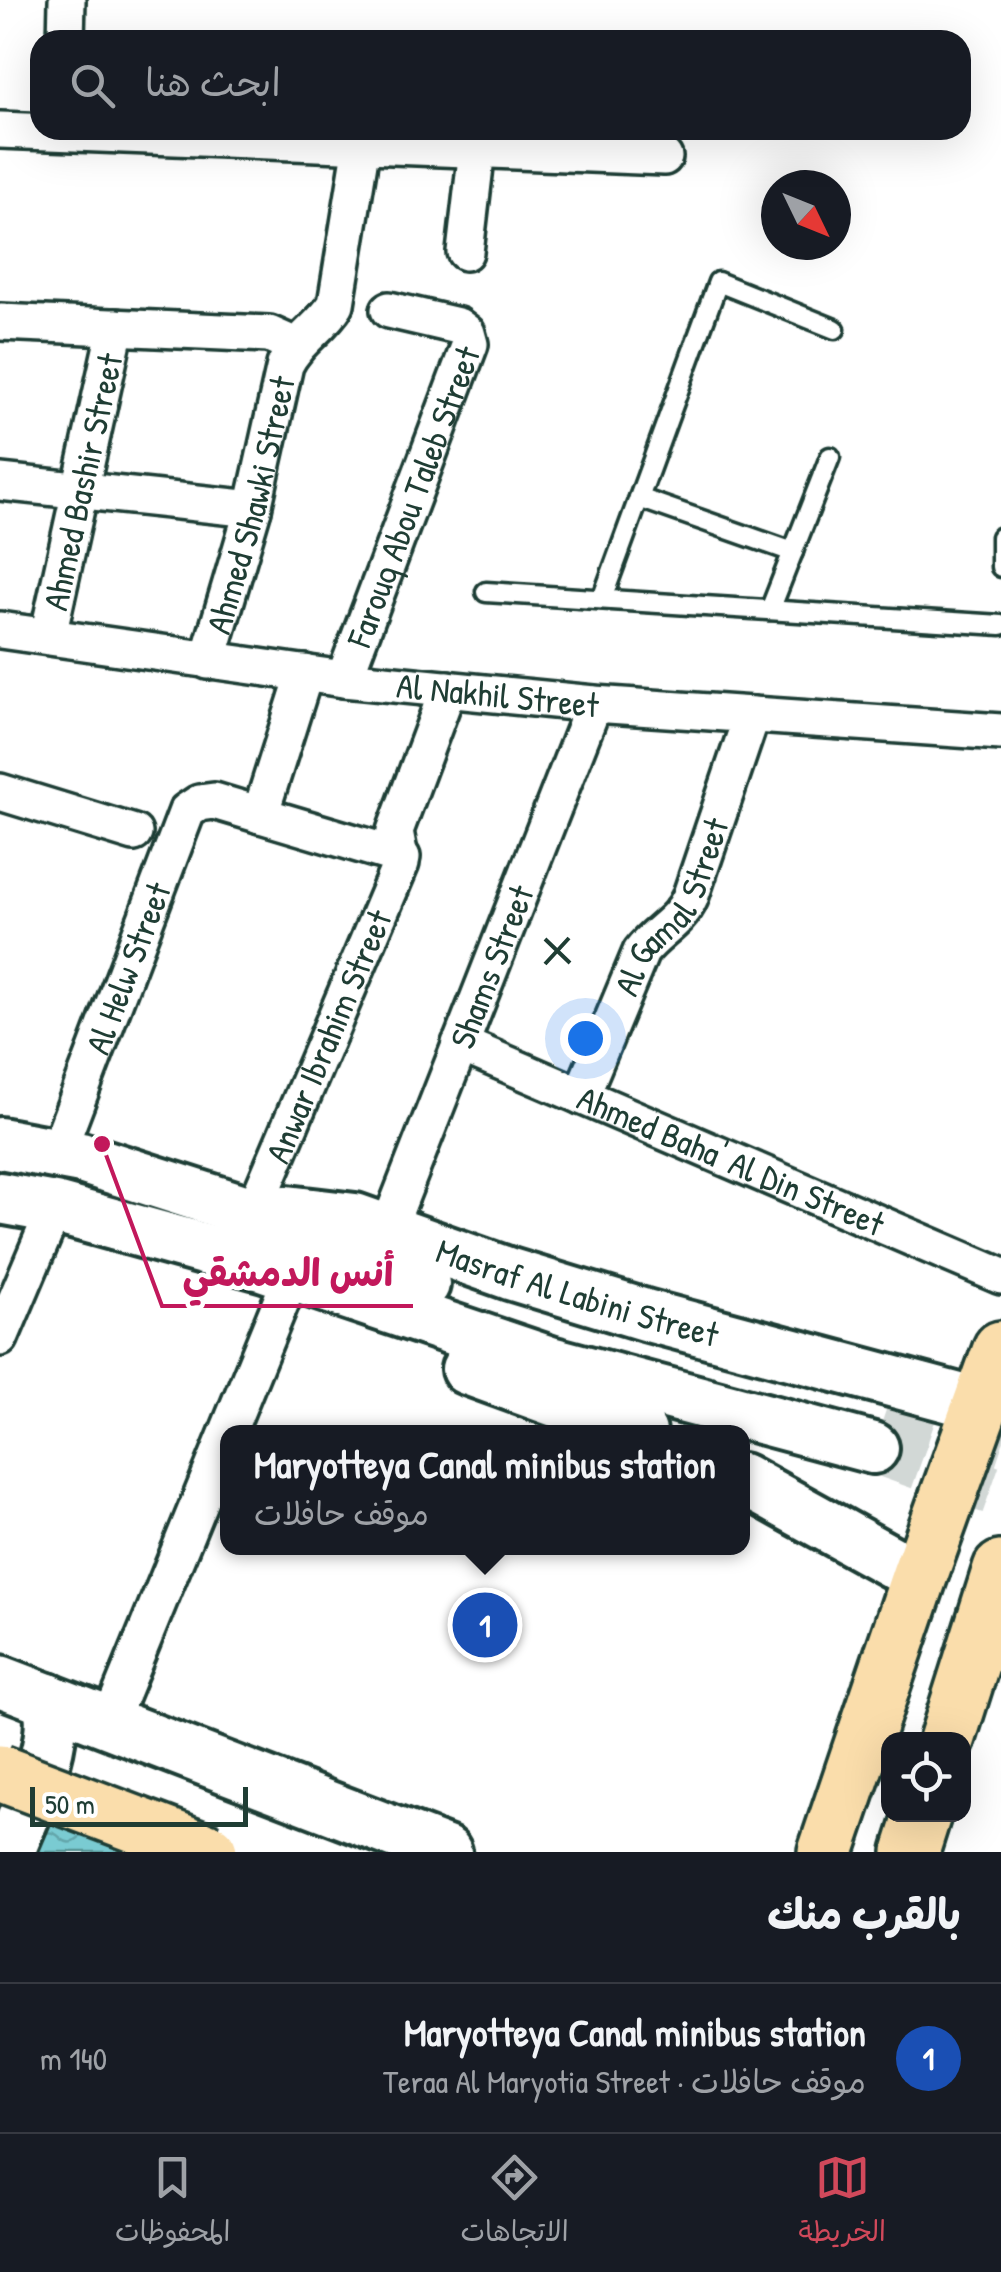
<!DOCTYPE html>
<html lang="ar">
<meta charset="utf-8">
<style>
:root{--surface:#171b24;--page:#242831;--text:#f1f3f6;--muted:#9ea1a6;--line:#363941;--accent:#d1495b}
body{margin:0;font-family:"Patrick Hand","Playpen Sans Arabic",sans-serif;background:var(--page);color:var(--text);direction:rtl}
.controls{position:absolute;right:30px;bottom:30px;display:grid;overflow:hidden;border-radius:20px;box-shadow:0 10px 40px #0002}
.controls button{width:90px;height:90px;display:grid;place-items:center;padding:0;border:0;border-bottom:2px solid var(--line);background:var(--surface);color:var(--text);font:50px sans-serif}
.compass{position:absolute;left:761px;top:170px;width:90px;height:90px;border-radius:50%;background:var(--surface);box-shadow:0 10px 40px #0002;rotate:133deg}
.scale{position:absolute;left:30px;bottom:25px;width:218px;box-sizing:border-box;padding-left:10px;border:5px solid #1f3d34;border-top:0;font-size:28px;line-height:35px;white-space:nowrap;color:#1f3d34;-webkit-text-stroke:8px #fff;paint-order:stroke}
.you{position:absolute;left:585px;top:1038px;width:35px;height:35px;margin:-25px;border:8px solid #fff;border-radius:50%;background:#1a73e8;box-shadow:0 0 0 15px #1a73e833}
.badge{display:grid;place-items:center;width:65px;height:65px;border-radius:50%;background:var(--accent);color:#fff;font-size:32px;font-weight:700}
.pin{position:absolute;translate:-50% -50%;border:5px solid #fff;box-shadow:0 2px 10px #0006}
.popup{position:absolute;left:220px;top:1425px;width:530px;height:130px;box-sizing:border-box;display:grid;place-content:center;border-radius:20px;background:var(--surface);filter:drop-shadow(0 2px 8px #0005);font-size:32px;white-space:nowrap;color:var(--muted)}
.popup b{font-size:38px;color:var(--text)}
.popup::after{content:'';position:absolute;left:50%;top:100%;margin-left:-20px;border:20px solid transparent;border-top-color:var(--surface)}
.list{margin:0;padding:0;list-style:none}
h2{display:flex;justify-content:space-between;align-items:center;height:130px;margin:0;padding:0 40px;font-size:42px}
h2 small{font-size:32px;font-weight:400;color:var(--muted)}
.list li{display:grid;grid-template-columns:65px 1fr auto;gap:30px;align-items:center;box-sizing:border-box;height:150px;padding:0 40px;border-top:2px solid var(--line)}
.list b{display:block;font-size:38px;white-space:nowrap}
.list p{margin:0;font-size:32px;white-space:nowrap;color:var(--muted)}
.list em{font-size:32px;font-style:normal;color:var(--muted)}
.icon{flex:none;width:55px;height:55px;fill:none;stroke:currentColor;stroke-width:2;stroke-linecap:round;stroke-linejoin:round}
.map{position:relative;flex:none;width:1001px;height:1852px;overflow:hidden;direction:ltr}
.search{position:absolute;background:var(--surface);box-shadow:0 10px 40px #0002;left:30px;right:30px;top:30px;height:110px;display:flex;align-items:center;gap:25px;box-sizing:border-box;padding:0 35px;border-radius:30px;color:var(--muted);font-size:38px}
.sheet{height:280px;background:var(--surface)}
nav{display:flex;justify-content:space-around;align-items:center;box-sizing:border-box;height:140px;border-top:2px solid var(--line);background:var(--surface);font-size:28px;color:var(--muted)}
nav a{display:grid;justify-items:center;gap:5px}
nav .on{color:var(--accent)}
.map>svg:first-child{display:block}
.water{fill:url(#water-waves);stroke:#569293;stroke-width:2.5}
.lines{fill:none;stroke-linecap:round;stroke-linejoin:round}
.secondary-tunnel{stroke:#d2d8d6;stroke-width:50;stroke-dasharray:50 25;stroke-linecap:butt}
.lane-casing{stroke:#1f3d34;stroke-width:25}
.street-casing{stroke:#1f3d34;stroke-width:42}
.secondary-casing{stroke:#1f3d34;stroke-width:58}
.primary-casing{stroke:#1f3d34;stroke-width:62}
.lane{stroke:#fff;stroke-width:18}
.street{stroke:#fff;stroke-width:35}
.secondary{stroke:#fff;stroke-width:50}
.primary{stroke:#faddab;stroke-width:55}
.highway-bridge-casing{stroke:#1f3d34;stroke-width:62;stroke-linecap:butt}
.highway-bridge{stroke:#faddab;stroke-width:55}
.ticks{fill:none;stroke:#1f3d34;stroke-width:4}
.labels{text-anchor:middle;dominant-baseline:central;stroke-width:9;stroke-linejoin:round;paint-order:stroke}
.street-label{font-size:35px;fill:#1f3d34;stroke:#fff}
.leader{fill:none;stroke:#c2185b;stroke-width:4}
.callout-dot{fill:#c2185b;stroke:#fff;stroke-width:4}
.callout-label{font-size:38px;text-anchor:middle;font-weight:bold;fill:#c2185b;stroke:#fff;stroke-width:9;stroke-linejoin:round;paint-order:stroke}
</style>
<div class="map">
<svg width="1001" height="1852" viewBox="0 0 1001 1852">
<defs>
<pattern id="water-waves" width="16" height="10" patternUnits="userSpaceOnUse" patternTransform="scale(2.5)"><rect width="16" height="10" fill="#7acbd2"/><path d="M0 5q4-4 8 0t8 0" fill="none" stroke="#63a6ab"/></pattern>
</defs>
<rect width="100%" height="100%" fill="#fff"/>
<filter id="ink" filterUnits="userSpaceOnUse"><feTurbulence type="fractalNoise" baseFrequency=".01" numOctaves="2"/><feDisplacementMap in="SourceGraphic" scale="20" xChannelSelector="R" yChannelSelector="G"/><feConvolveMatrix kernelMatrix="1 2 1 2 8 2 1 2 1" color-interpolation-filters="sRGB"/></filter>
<g filter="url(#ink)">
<path class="water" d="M0,1770L227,1852H0Z"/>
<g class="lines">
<g class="secondary-tunnel">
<path d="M886,1410L1001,1449"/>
<path d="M873,1448L1001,1493"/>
</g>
<defs>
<g id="lane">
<path d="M639,498L793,552"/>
<path d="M1001,537V567"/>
<path d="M486,592L1001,625"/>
<path d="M602,599L718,282L835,329"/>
<path d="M770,610L830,457"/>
</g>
<g id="street">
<path d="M66,40L67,0"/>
<path d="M0,130L664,157"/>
<path d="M465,252L477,149"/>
<path d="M0,322L269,334L296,346"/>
<path d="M0,482L253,509"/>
<path id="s1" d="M0,630L344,679L594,704L1001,732"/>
<path id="s2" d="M48,636L116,327"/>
<path id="s3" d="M208,661L253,509L285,365C297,340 321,328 336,304L362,144"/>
<path id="s4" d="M344,679L470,344L467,333L458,326L389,310"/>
<path d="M0,792L134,833"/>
<path d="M260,815L305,673"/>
<path id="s5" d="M460,1044L1001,1276"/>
<path id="s6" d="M581,1096L641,952C657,931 679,923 690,898L752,715"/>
<path id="s7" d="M57,1153L187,811L199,803L214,801L402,857"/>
<path id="s8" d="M253,1213L401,863L395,831L448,689"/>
<path id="s9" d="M388,1229L594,704"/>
<path d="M0,1338L55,1208"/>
<path d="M109,1723L287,1287"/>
</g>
<g id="secondary">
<path id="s10" d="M0,1143L81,1158L253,1213L287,1211L355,1219L510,1274L645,1315L981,1405"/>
<path d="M0,1198L55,1208L265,1266L550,1362L873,1448"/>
<path d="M276,1224L337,1252L424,1284"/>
<path d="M467,1369L641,1432"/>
<path d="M742,1479L919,1577"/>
<path d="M0,1681L446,1852"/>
<path d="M9,1852C26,1807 61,1746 48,1699"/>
</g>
<g id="primary">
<path d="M947,1740L1001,1569"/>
<path d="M826,1852L919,1577L1001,1349"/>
<path d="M911,1852L923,1814"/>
</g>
</defs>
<use href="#lane" class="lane-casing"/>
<use href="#street" class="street-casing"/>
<use href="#secondary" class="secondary-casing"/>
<use href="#primary" class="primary-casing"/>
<use href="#lane" class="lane"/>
<use href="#street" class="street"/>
<use href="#secondary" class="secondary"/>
<use href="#primary" class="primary"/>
<defs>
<path id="highway-bridge" d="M0,1773L209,1852"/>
</defs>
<use href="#highway-bridge" class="highway-bridge-casing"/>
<use href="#highway-bridge" class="highway-bridge"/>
</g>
</g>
<path class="ticks" d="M545,939L570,963M545,964L569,938"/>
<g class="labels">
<g class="street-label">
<text stroke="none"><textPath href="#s2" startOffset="158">Ahmed Bashir Street</textPath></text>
<text stroke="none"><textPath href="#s4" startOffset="195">Farouq Abou Taleb Street</textPath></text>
<text stroke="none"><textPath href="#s3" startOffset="162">Ahmed Shawki Street</textPath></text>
<text stroke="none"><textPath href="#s1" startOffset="502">Al Nakhil Street</textPath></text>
<text stroke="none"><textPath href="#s6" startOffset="212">Al Gamal Street</textPath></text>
<text stroke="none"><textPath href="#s9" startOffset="282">Shams Street</textPath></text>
<text stroke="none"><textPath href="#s7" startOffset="198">Al Helw Street</textPath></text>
<text stroke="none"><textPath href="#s8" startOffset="192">Anwar Ibrahim Street</textPath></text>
<text stroke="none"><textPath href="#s5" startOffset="295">Ahmed Baha' Al Din Street</textPath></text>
<text stroke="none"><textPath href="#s10" startOffset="600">Masraf Al Labini Street</textPath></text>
</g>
</g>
<path class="leader" d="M102 1144L162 1306H413"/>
<circle class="callout-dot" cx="102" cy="1144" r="10"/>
<g class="callout-label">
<text x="288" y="1286">أنس الدمشقي</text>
</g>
</svg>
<div class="controls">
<button><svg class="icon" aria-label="locate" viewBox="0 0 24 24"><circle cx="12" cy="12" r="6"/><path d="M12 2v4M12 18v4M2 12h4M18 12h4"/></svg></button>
</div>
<svg class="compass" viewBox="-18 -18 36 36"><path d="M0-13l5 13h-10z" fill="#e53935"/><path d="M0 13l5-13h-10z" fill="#9ea1a6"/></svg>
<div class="scale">50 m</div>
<div class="you"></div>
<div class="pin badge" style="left:485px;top:1625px;background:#1a4fb4">1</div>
<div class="popup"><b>Maryotteya Canal minibus station</b>موقف حافلات</div>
<div class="search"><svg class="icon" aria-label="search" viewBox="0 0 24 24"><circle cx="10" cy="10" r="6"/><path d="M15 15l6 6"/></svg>ابحث هنا</div>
</div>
<section class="sheet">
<h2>بالقرب منك<small></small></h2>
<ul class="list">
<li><span class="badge" style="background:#1a4fb4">1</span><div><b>Maryotteya Canal minibus station</b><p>موقف حافلات · Teraa Al Maryotia Street</p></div><em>140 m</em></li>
</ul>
</section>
<nav>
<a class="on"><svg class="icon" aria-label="map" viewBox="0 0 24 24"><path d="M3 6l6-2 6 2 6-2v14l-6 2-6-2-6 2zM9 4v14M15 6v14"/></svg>الخريطة</a>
<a><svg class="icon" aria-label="directions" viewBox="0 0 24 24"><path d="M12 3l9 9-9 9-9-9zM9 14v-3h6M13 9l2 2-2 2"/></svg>الاتجاهات</a>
<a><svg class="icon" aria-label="saved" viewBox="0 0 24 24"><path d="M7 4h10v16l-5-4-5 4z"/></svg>المحفوظات</a>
</nav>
